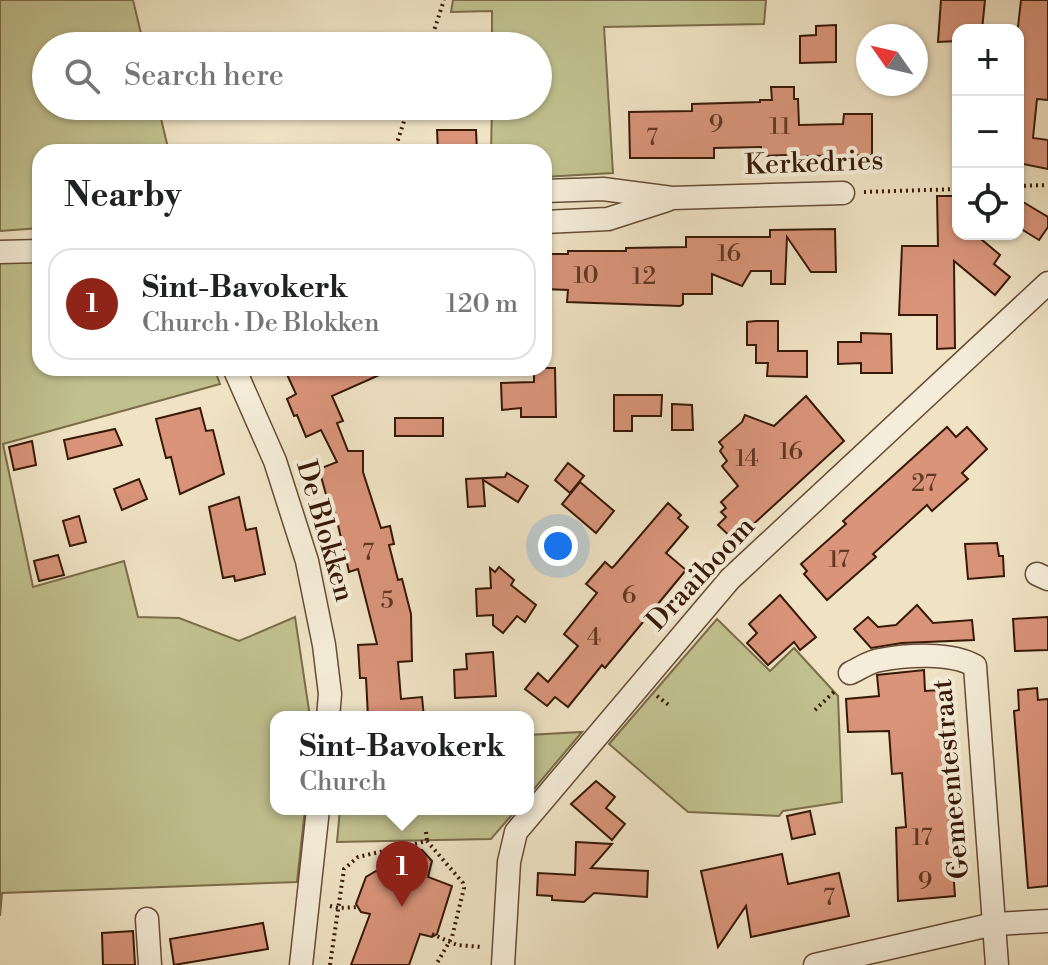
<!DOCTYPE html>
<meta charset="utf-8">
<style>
:root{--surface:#fff;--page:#f6f6f6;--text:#202124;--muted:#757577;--line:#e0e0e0;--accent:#8f2418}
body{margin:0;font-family:"Libre Bodoni",serif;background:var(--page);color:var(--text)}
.controls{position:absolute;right:24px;top:24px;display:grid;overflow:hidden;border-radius:16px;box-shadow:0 2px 6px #0004}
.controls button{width:72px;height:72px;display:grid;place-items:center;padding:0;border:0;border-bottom:2px solid var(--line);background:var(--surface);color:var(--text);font:40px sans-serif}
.compass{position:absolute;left:856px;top:24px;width:72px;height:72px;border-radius:50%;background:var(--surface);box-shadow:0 2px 6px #0004;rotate:304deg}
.you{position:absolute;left:558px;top:546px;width:28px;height:28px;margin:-20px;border:6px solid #fff;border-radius:50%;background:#1a73e8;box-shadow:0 0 0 12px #1a73e833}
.badge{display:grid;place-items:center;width:52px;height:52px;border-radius:50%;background:var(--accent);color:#fff;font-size:26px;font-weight:700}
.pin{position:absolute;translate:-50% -66px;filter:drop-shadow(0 2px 4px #0008)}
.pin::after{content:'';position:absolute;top:42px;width:28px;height:24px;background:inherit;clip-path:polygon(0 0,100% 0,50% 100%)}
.popup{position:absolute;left:270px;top:711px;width:264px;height:104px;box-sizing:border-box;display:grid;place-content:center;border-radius:16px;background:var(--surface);filter:drop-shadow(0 2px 6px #0005);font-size:26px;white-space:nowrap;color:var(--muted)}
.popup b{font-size:30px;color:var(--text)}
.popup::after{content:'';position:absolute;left:50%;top:100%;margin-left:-16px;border:16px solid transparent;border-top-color:var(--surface)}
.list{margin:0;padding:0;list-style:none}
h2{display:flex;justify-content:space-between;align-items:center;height:104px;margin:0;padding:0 32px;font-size:34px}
h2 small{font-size:26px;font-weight:400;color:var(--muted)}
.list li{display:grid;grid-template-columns:52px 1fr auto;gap:24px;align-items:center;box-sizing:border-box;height:112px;margin:0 16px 16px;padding:0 16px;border:2px solid var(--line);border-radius:24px}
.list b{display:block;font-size:30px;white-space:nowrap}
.list p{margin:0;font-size:26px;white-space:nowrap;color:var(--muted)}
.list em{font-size:26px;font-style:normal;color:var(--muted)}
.icon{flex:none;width:44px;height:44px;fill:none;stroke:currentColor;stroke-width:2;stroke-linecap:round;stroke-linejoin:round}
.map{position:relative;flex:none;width:1048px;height:965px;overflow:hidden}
.search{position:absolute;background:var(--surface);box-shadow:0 2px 6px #0004;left:32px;top:32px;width:520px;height:88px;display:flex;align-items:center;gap:20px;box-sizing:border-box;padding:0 28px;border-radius:44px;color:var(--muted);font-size:30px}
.panel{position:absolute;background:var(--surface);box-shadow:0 2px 6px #0004;left:32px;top:144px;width:520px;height:232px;border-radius:24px}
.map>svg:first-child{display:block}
.green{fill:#c1c18f;stroke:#7c6d4a;stroke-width:2}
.building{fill:#d9947a;stroke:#381906;stroke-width:2}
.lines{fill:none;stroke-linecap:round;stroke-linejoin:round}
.street-casing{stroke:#664c36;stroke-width:25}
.path{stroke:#381906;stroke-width:4;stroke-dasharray:2 4;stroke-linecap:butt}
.street{stroke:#f5edd9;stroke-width:22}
.labels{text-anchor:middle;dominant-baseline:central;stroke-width:8;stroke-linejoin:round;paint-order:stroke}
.number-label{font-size:24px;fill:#603823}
.street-label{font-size:28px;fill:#381906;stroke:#f5edd9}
</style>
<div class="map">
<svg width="1048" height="965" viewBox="0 0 1048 965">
<rect width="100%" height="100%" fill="#efe3c4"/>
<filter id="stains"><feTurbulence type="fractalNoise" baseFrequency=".0025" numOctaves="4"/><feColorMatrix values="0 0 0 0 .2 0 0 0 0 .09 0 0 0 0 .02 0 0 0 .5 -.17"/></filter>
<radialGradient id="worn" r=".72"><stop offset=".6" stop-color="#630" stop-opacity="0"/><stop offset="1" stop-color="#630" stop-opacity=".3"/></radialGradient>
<g class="green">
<path d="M0,0H133L144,46H46V106H158L169,152H40V228L0,231Z"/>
<path d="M453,0H766L764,24L604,27L613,173L544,177V152H491L492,106H538V46H492V11L451,12Z"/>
<path d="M0,261L40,262V368H214L220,384L3,444L33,587L124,561L138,617L179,618L239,641L295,617L310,717H276V809H305L297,882L2,893L0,916Z"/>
<path d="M717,619L770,671L794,648L838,696L842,802L783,811L779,816L688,812L609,744Z"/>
<path d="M582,732L528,796V735Z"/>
<path d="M340,809H517L491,839L337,842Z"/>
</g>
<g class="building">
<path d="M941,0H985L982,30H958V41L938,42Z"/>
<path d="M1021,0H1048V100L1037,99L1033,138L1048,140V169L1018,163V27Z"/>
<path d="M836,25V62L800,63V36L816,35V26Z"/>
<path d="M771,87H794V99H798L799,125L843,124L844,114H872V155L800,156V169L786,155L761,156V147L714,148V158H630L629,112L692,111V104L760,102V100H772Z"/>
<path d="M437,130H476L477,152H438Z"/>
<path d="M937,196H958V234H975L1000,255L994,264L1010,277L995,295L954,261L955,348L937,349V315H899L902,246H938Z"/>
<path d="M1018,199L1048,217V227L1039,240L1018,227Z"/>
<path d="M835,229L836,272H811L787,237L785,284H771V271H751L742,286L712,274V294H683V304L680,306L567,302L568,290L544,289V254H568V251H626V248L686,247V237H770V230Z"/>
<path d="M756,321H778V351H807V377L767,376L768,363H756V345H747V322Z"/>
<path d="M861,333L891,334L892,373H861V363L838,364V342H861Z"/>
<path d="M284,368H395L332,396L343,421L337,423L348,451H363V472L381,528L390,526L394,544L389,545L398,580L402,579L411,614L412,661L398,662L401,699L422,697L424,717H368L366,678H360L358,645L377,644L358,569L349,572L334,508L330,509L319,469L337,462L321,430L306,437L297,415L294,416L287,399L296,394Z"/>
<path d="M534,368H555L556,417H521V408L502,410L501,383L534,382Z"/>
<path d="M614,395H662L661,416H632V431H614Z"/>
<path d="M806,396L844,441L735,541L718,525L726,517L721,512L726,508L721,502L738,486L722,466L727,461L720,451L723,447L719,442L742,422L745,415L774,426Z"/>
<path d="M672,404L692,405L693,430H672Z"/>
<path d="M200,408L206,431L213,430L224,474L180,494L171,457L166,458L156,419Z"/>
<rect x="395" y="418" width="48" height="18"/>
<path d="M947,427L956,437L967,427L987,449L962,473L968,479L932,511L927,505L873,554L876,557L827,600L804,574L807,571L801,564L846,524L843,521Z"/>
<path d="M115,429L122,445L68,459L64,440Z"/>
<path d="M32,441L36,465L14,470L9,447Z"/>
<path d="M568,463L584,476L570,493L555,480Z"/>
<path d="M507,473L528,486L518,502L483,480L485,506L468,507L466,479L505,477Z"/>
<path d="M139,479L147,499L122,510L114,489Z"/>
<path d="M580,482L614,511L596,533L562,504Z"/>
<path d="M239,497L246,530L256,528L265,574L235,581L234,576L223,578L209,507Z"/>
<path d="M668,503L681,515L678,518L688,527L666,553L686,570L605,668L602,665L568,707L555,697L547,706L525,689L538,673L548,682L578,646L564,634L597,593L586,584L605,562L612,568L615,565Z"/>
<path d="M79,516L86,542L70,546L63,521Z"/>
<path d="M997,543L999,556H1003L1004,576L968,579L965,544Z"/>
<path d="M58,555L64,575L39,581L34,561Z"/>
<path d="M499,567L514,580L511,585L536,605L525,622L517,616L503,633L493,625V615L477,616L476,589L491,588L490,568L495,572Z"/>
<path d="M780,595L816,637L800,650L794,642L768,665L747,643L757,633L749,624Z"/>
<path d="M917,605L933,623L972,620L974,640L902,643L871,648L854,629L868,617L878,627L896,625Z"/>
<path d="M1048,617V650L1015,651L1013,619Z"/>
<path d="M493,652L496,696L455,698L454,670L467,669L466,654Z"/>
<path d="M924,670L925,691L940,690L955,896L898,901L896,828L906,827L902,773L892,774L889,731L848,732L846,699L879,696L877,675Z"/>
<path d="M1037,688L1038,700L1048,699V886L1028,888L1014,711L1019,710L1018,690Z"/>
<path d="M596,781L615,797L606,808L625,824L612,840L571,804Z"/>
<path d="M810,811L815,834L792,839L787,816Z"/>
<path d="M576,842L612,844L591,868L648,871L647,897L594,893L584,902L552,900V896L537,895L538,873L575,875Z"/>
<path d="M405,849L422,850L432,861L428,877L452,886L437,934L432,937L420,934L409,965H351L370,914L361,912L356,904L366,877L376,871L393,878L392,868Z"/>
<path d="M782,854L788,884L839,873L849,916L751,937L746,906L718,947L701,871Z"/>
<path d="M263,923L268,949L174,965L170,939Z"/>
<path d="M133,931L135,965H103L102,933Z"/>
</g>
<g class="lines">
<defs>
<g id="street">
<path d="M544,191L603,189L672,198L843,193"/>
<path d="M544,222L608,219L667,200"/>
<path d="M0,252L40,251"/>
<path d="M234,368L275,461L307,561L324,645L330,694L328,717"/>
<path d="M1037,574L1048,579"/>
<path d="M850,673C859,669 870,661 880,660C906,655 952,652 975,666L997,965"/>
<path d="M147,919L150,965"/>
<path d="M301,965L318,809"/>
<path d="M503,965L509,862L516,832L730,579L1048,283"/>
<path d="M815,965L994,924L1048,921"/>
</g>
</defs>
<use href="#street" class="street-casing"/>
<g class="path">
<path d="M429,46L444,0"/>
<path d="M394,152L409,106"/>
<path d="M1018,186L1048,185"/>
<path d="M864,192L958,189"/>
<path d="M657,696L670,706"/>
<path d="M815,710L836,690"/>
<path d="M426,832L427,841"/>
<path d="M330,906L338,908L359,907"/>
<path d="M432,934L457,945L482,947"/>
<path d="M330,965L344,869L358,857L427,841L463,883L464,888L452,937L436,965"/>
</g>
<use href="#street" class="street"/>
</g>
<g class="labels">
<g class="number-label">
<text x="716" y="125">9</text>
<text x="780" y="127">11</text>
<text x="652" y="138">7</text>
<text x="729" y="254">16</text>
<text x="586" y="276">10</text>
<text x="644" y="277">12</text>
<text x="791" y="452">16</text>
<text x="747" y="459">14</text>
<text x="924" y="484">27</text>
<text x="368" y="553">7</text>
<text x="839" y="560">17</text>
<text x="629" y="596">6</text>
<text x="387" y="601">5</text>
<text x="594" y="638">4</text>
<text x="922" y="838">17</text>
<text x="925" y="882">9</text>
<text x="829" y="898">7</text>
</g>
<g class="street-label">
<text transform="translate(814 163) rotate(-2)">Kerkedries</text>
<text transform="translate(325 531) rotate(74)">De Blokken</text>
<text transform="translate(701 574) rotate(-47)">Draaiboom</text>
<text transform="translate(951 779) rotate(-95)">Gemeentestraat</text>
</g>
</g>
<rect width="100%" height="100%" filter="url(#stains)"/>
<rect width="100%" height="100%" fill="url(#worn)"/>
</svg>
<div class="controls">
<button>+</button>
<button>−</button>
<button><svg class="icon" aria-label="locate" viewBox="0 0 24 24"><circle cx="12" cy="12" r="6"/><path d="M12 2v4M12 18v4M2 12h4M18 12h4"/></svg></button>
</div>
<svg class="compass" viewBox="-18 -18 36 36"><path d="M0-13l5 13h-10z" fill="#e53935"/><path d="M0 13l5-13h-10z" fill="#757577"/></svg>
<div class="you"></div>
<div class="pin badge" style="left:402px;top:907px">1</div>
<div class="popup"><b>Sint-Bavokerk</b>Church</div>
<div class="search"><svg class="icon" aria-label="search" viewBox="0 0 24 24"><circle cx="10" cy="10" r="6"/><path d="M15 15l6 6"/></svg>Search here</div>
<section class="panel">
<h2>Nearby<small></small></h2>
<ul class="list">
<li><span class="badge">1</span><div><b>Sint-Bavokerk</b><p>Church · De Blokken</p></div><em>120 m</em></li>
</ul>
</section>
</div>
